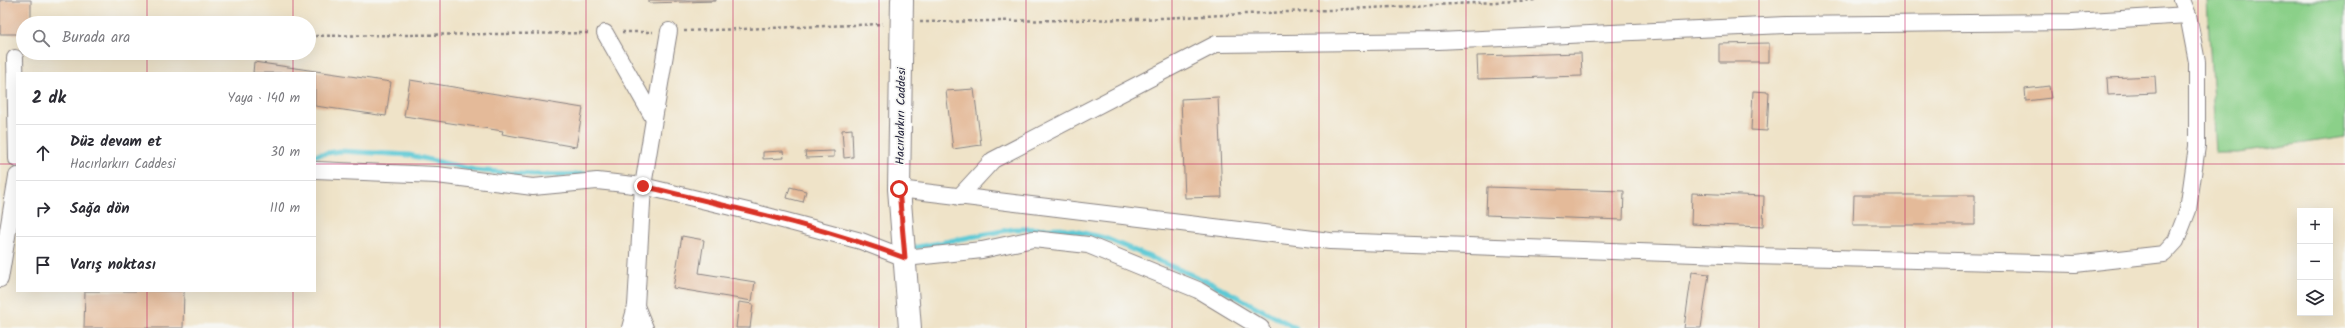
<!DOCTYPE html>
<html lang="tr">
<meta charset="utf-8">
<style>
:root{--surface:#fff;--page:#f7f7f7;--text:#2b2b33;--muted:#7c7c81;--line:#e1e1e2}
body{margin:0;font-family:Kalam,sans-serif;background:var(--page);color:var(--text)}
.controls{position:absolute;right:12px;bottom:12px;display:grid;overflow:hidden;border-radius:0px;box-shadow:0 4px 16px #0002}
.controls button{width:36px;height:36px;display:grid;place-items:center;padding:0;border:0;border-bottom:1px solid var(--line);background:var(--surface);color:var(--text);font:20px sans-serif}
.stop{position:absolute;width:12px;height:12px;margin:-9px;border:3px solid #d93025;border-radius:50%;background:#fff}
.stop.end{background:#d93025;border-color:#fff;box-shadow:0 1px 4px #0008}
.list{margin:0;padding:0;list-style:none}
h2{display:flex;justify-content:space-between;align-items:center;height:52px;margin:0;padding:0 16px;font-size:17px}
h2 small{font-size:13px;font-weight:400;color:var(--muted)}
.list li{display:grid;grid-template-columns:26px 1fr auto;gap:12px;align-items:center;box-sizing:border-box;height:56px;padding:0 16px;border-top:1px solid var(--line)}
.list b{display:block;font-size:15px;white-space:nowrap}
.list p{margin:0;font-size:13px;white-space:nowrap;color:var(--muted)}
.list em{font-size:13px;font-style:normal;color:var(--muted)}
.icon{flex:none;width:22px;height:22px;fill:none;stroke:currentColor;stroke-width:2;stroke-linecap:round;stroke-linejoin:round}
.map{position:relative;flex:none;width:2345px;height:328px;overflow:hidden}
.search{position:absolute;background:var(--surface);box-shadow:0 4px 16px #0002;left:16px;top:16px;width:300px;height:44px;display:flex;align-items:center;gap:10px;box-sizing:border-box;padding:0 14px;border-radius:22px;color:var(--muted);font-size:15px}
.panel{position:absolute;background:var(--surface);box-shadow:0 4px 16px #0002;left:16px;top:72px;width:300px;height:220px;border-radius:0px}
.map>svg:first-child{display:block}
.green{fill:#8bd089;stroke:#567962}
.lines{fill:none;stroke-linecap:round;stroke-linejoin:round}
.stream{stroke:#5dc9d5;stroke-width:5}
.building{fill:#e4ba99}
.street-casing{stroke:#888282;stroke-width:18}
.secondary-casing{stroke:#888282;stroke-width:24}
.path{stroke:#888282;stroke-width:2.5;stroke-dasharray:3 3;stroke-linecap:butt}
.street{stroke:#fff;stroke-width:16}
.secondary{stroke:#fff;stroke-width:22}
.route{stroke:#d93025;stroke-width:5}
.grid{fill:none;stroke:#c2185b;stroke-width:1;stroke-opacity:0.55}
.labels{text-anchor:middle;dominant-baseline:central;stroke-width:3.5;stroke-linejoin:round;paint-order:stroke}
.street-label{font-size:12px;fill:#22223b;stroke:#f6f6f2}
</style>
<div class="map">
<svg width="2345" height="328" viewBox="0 0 2345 328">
<rect width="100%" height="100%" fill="#f6f6f2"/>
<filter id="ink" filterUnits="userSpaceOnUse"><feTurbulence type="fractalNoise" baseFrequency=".025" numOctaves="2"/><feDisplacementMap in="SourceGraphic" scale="8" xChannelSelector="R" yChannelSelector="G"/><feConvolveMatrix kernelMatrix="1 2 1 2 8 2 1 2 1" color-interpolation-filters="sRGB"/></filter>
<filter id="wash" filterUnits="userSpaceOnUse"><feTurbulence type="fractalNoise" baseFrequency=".012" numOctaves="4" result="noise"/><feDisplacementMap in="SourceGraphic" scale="16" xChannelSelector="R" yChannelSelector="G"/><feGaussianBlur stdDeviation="0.9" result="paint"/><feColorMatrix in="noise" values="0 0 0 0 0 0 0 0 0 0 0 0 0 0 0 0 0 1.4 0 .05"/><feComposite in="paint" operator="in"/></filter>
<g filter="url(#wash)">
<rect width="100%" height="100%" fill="#efe3c8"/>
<path class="green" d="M2345,0V137L2239,153H2216L2207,0Z"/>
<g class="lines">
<g class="stream">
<path d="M315,155L340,151L409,155L474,170L531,175L600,174"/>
<path d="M912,248L1013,229L1061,228L1105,238L1213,284L1296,328"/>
</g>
</g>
<g id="blocks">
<g class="building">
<path d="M0,0H31V23H23V34H0Z"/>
<path d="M649,0H716V1L649,3Z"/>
<path d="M1769,43V62H1719V44Z"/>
<path d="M1581,53L1582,76L1478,79L1477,56Z"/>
<path d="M254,62L391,82L386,116L315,106V73H253Z"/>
<path d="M2155,76L2156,93L2108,95L2107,78Z"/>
<path d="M410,80L583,108L576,147L502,134L503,131L404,116Z"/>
<path d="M2049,86L2051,98L2026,101L2025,89Z"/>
<path d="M974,89L981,145L953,149L946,91Z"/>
<path d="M1753,91L1769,92L1767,131L1751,130Z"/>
<path d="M1218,97L1222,197L1185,198L1181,99Z"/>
<path d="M852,129L853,157L844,158L842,130Z"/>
<path d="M783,151L784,158L763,159V152Z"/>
<path d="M834,151V157L806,158L805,152Z"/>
<path d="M790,187L806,191L803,202L787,198Z"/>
<path d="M1487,187L1624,191L1623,220L1486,215Z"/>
<path d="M1692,193L1764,196L1763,227L1691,224Z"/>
<path d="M1854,195H1975V225H1853Z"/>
<path d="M682,236L704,240L699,273L755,282L752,301L673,288Z"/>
<path d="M1692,272L1709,274L1701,328H1684Z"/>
<path d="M85,291H184L183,328H84Z"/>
<path d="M739,302L753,304L750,328H736Z"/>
</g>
</g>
</g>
<g filter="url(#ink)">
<use href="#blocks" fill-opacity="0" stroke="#888282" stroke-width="1"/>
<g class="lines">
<defs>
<g id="street">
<path d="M605,33L654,119L669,31"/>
<path d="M15,58L17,159"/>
<path d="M315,170L437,175L533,187L597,181L643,186L756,213L861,241L905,258L982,250L1033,239L1088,245L1198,290L1261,328"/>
<path d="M899,189L1330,241L1752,256L2075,264L2164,254L2176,241L2188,210L2197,146V62L2188,15L2182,0"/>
<path d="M959,197L993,160L1216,44L1438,41L1786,25L2072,22L2188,15"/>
<path d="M0,279L17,176"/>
<path d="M636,306L645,328"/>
<path d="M630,328L636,306L643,186L654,119"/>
</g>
<path id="secondary" d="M902,0L899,189L910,328"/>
</defs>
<use href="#street" class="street-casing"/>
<use href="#secondary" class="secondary-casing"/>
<g class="path">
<path d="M920,22L1141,19L1537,0"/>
<path d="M684,31L883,24"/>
<path d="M622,32H653"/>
<path d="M309,36L589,33"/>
<path d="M31,56L56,53"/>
</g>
<use href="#street" class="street"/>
<use href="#secondary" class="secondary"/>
</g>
</g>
<g class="lines" filter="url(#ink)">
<path class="route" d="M643,186C731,207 820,226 905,258L899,189"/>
</g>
<path class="grid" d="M147,0V23M293,0V23M440,0V328M586,0V328M733,0V328M879,0V328M1026,0V328M1172,0V328M1319,0V328M1466,0V328M1612,0V328M1759,0V328M1905,0V328M2052,0V328M2198,0V328M147,53V73M293,53V73M0,164H17M315,164H2345M147,291V328M293,291V328"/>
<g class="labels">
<g class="street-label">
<text transform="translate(901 116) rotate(-89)">Hacırlarkırı Caddesi</text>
</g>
</g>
</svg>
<div class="controls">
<button>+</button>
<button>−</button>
<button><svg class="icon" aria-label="layers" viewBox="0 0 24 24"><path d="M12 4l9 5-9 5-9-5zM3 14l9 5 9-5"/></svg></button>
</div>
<div class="stop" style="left:899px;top:189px"></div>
<div class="stop end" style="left:643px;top:186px"></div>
<div class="search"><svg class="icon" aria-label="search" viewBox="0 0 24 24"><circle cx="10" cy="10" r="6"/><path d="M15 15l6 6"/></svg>Burada ara</div>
<section class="panel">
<h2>2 dk<small>Yaya · 140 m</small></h2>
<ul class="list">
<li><svg class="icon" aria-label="ahead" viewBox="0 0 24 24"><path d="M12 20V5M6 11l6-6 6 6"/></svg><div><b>Düz devam et</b><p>Hacırlarkırı Caddesi</p></div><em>30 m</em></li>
<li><svg class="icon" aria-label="right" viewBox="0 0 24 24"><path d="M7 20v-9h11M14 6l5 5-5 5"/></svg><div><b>Sağa dön</b></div><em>110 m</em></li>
<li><svg class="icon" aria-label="arrive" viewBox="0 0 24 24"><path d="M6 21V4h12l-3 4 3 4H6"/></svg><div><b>Varış noktası</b></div></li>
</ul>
</section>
</div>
